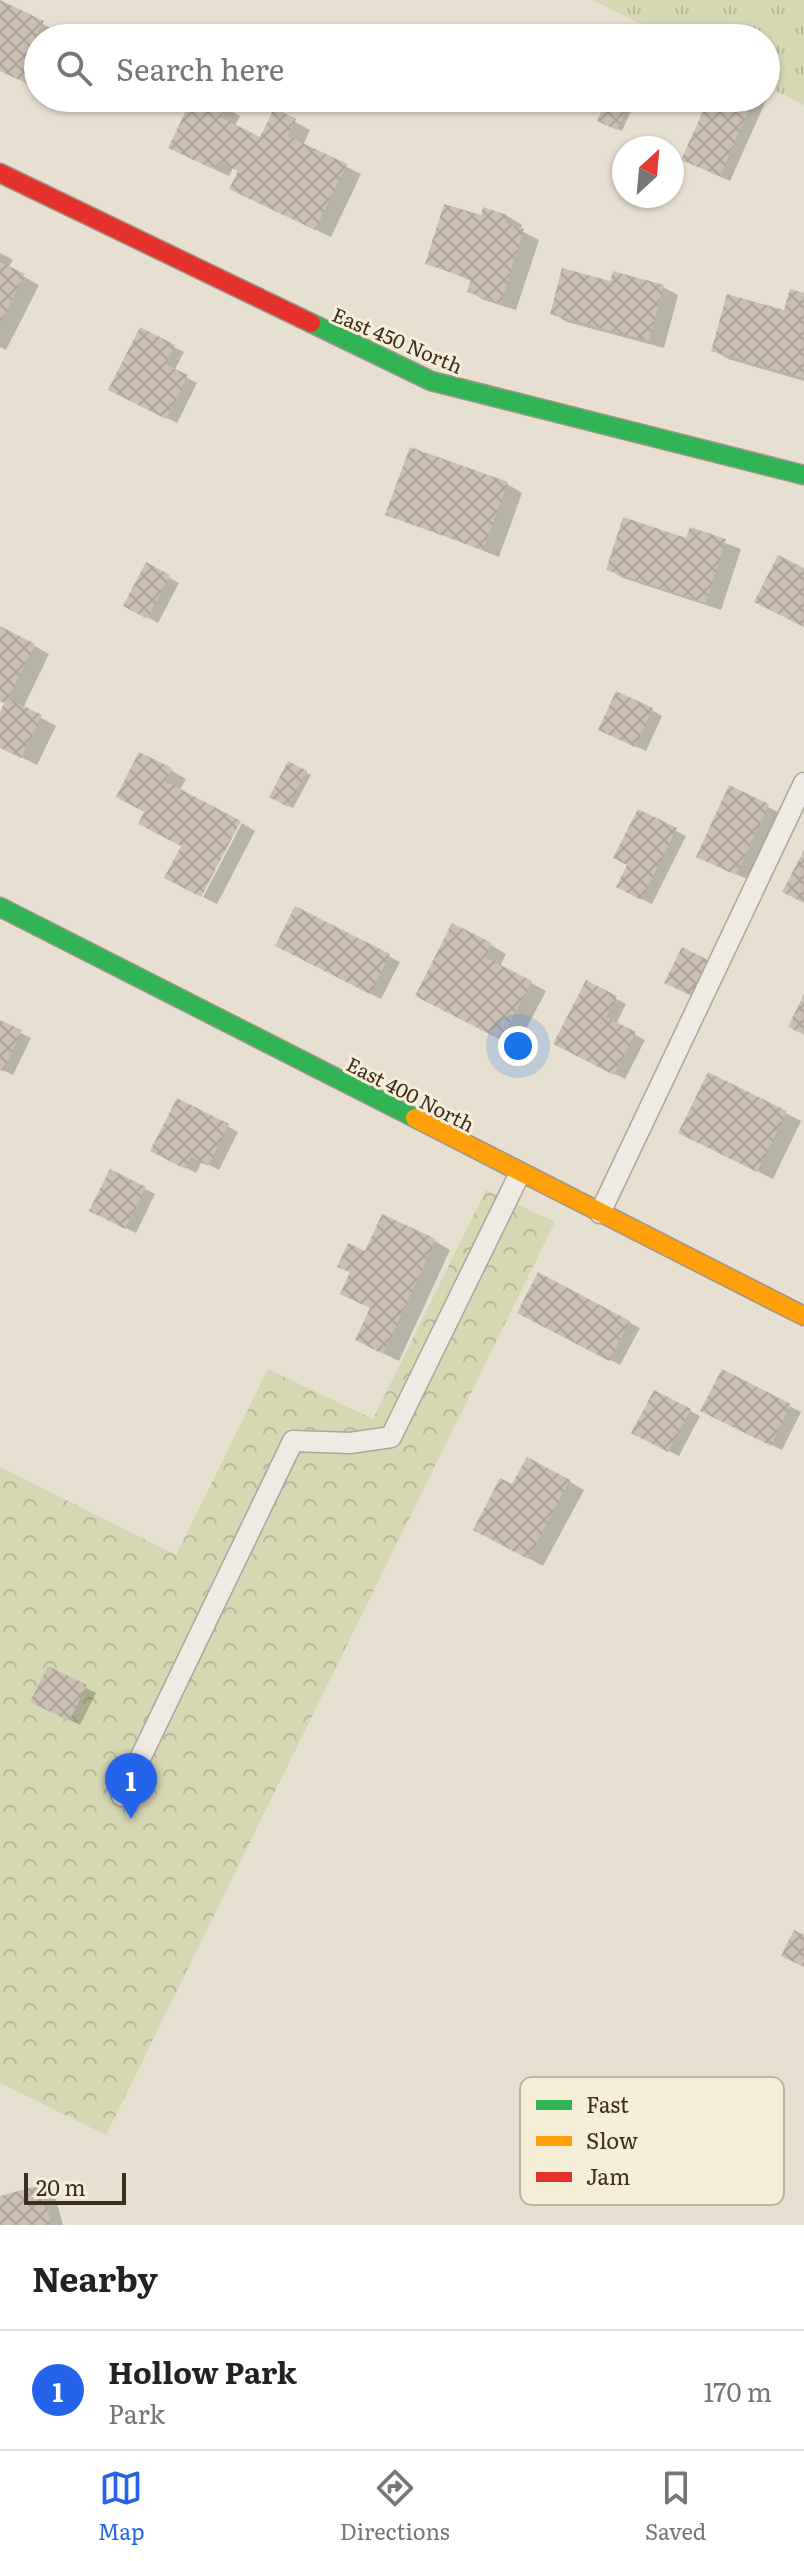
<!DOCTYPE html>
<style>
:root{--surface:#fff;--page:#f2f2f2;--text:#222;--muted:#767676;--line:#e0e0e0;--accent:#2563eb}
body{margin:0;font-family:Literata,serif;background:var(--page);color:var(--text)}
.compass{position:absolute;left:612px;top:136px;width:72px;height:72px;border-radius:50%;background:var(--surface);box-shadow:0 2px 6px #0004;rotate:26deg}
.scale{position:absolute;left:24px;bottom:20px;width:102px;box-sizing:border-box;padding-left:8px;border:4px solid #3d2e20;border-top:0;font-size:22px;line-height:28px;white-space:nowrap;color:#3d2e20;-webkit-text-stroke:6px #f7eed8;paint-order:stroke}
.you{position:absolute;left:518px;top:1046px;width:28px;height:28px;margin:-20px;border:6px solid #fff;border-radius:50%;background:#1a73e8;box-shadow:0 0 0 12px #1a73e833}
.badge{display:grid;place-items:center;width:52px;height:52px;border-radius:50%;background:var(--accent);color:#fff;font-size:26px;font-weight:700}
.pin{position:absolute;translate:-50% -66px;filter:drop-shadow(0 2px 4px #0008)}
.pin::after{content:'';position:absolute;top:42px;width:28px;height:24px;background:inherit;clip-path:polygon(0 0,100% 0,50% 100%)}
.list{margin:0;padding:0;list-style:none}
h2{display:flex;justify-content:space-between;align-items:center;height:104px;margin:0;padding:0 32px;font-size:34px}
h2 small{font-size:26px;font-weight:400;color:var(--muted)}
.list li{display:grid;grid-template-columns:52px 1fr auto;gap:24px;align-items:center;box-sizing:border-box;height:120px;padding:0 32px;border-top:2px solid var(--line)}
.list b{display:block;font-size:30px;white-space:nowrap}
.list p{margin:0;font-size:26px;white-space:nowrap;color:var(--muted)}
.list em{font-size:26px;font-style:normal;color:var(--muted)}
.icon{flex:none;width:44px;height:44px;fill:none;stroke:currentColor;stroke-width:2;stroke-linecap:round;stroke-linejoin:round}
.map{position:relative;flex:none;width:804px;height:2225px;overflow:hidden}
.search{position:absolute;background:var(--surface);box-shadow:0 2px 6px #0004;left:24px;right:24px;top:24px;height:88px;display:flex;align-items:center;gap:20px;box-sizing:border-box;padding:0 28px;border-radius:44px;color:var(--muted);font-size:30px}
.sheet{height:224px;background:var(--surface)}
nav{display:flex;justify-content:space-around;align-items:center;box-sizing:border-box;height:112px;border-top:2px solid var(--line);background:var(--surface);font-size:22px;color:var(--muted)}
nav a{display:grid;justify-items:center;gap:4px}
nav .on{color:var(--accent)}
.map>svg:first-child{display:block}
.grass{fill:url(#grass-tufts)}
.park{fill:url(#park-crowns)}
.shadow{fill:#0003}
.building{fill:url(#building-cross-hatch)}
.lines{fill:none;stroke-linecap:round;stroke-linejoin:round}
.lane-casing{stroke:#ada599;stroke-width:23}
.fast-casing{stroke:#9c958a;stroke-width:21}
.slow-casing{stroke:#9c958a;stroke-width:21}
.jam-casing{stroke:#9c958a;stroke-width:21}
.lane{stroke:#efebe3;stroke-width:20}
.fast{stroke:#30b455;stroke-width:18}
.slow{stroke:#ff9f0a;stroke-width:18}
.jam{stroke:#e5322d;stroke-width:18}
.labels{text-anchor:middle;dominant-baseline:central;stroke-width:6;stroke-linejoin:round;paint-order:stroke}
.street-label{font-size:20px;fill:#3d2e20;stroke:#f7eed8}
.key{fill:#f7eed8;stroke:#bfb4a1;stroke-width:2}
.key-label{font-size:22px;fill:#3d2e20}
</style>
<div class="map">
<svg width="804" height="2225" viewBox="0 0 804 2225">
<defs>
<pattern id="grass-tufts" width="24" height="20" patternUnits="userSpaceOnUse" patternTransform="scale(2)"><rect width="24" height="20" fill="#d6d7b3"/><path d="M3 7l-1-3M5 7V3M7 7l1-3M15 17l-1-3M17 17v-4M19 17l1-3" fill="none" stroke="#b9b99a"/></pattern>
<pattern id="park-crowns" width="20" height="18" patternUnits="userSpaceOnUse" patternTransform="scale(2)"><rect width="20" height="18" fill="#d6d7b3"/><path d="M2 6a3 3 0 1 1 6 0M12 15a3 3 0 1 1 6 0" fill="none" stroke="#b9b99a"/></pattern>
<pattern id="building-cross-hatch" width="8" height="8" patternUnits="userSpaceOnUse" patternTransform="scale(2)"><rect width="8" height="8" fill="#cbbfb2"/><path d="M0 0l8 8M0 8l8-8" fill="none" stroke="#afa499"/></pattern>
</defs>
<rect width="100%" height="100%" fill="#e7e0d1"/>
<path class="grass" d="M593,0H804V105L766,86V38H669Z"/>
<path class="park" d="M486,1190L555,1222L106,2135L0,2083V1467L176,1555L268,1369L373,1419Z"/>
<g class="shadow">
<path d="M0,1L58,32L55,38H38V89L0,70Z"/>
<path d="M766,95L768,96L730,181L694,165L711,98H766Z"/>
<path d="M194,98H205L240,116L235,126L261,139L275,111L310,130L303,145L361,174L331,237L246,197L240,171L233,168L229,176L186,156Z"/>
<path d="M610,98H637L622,131L600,120Z"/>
<path d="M507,216L522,225L520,230L539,240L516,310L484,300L469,291L472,281L427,263L482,217Z"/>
<path d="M0,253L13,260L8,268L39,285L6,350L0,347Z"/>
<path d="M663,287L678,295L664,348L567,322L552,313Z"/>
<path d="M804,295V381L728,359L713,350L785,313Z"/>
<path d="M174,347L184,352L174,371L197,383L177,423L121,395Z"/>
<path d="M507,484L522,493L499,557L388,514Z"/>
<path d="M691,530L741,549L721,610L623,578L608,569L687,541Z"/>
<path d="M147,565L179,583L158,623L126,605Z"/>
<path d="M0,627L49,654L23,708L56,726L37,765L0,747V716L6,704L0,700Z"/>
<path d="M652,710L662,716L646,751L611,735Z"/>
<path d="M289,763L311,775L293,808L271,796Z"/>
<path d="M171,770L186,779L179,791L183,846L141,823Z"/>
<path d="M730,788L778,812L747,879L709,862Z"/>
<path d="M639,812L686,836L652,904L628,892L629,865Z"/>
<path d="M242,823L255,831L217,904L203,897Z"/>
<path d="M296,908L400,962L381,999L287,951Z"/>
<path d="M491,945L506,954L500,966L546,991L517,1046L433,1004Z"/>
<path d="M683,949L711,964L695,996L667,982Z"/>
<path d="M587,983L626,1004L616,1024L645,1040L625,1079L566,1049Z"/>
<path d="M0,1023L31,1038L13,1075L0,1069Z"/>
<path d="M709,1074L801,1121L773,1179L696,1141Z"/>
<path d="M178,1100L238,1132L219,1170L202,1161L196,1173L153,1150Z"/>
<path d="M145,1189L155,1194L136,1233L102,1216Z"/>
<path d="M435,1241L450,1250L399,1361L372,1348V1308L351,1273L366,1253Z"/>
<path d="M539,1275L640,1328L620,1365L520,1312Z"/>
<path d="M723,1372L801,1412L782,1450L713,1416Z"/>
<path d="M655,1392L700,1416L679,1456L644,1439Z"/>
<path d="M569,1481L584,1490L543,1566L490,1538Z"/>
<path d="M48,1669L96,1693L80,1725L43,1707Z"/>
<path d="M40,2187L55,2196L63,2225H0V2198Z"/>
</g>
<g class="building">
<path d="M0,0L44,21L30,48L38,51V69L30,85L0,71Z"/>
<path d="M192,98H209L226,106L220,117L260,137L274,108L296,119L288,136L347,164L315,230L229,189L238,171L218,161L213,169L168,148Z"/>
<path d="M607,98H631L617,130L597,121Z"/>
<path d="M709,98H754L720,176L681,160Z"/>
<path d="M444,204L481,215L483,207L507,215L505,223L524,229L501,303L467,292L471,279L425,264Z"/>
<path d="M0,262L25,274L0,324Z"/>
<path d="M562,268L610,281L613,271L664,285L649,341L550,314Z"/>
<path d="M790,289L804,293V378L711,351L727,294L784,310Z"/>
<path d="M140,327L175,345L165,364L188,375L166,419L108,390Z"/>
<path d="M410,447L508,482L483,550L385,515Z"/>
<path d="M623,517L686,538L690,527L726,539L706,603L606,570Z"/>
<path d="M778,555L804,568V627L754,602Z"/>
<path d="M146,562L170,575L147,619L123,606Z"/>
<path d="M0,626L35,644L8,698L42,715L21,758L0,748V712L4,703L0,701Z"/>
<path d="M616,691L653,708L635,747L598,730Z"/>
<path d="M139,752L172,768L165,781L241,821L201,897L164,878L181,846L138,824L144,812L116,797Z"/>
<path d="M288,761L307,771L288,807L269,797Z"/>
<path d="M729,785L769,804L736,875L696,857Z"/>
<path d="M638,809L677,828L641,900L616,887L627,865L613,858Z"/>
<path d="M804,850V903L782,892Z"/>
<path d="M295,906L390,954L370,994L275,946Z"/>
<path d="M452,923L492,943L485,957L532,981L501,1040L415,996Z"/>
<path d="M682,947L708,960L690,995L664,983Z"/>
<path d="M586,980L617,996L606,1017L636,1032L614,1075L553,1044Z"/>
<path d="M804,994V1035L788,1027Z"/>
<path d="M0,1020L22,1030L3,1071L0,1070Z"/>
<path d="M708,1072L787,1111L757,1172L678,1133Z"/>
<path d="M177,1098L229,1124L208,1166L191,1157L185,1169L150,1151Z"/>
<path d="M110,1169L146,1187L125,1229L89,1211Z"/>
<path d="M382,1214L436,1239L383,1354L355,1340L370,1308L340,1294L350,1272L337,1267L348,1243L365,1251Z"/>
<path d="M538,1272L630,1321L609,1361L517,1313Z"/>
<path d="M722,1369L791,1404L771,1446L700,1411Z"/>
<path d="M654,1390L691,1409L668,1452L631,1433Z"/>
<path d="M527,1457L570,1480L528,1559L473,1530L500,1478L512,1484Z"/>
<path d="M48,1666L87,1685L69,1721L30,1702Z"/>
<path d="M794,1930L804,1935V1967L781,1956Z"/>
<path d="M40,2185L52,2225H0V2196Z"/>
</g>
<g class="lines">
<defs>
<g id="lane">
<path d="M600,1213L804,783"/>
<path d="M122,1796L293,1441L350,1443L391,1437L520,1173"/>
</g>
<g id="fast">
<path d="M311,323L431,381L804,475"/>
<path d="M0,907L415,1118"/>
</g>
<path id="slow" d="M415,1118L804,1316"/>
<path id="jam" d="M0,173L311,323"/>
</defs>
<use href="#lane" class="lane-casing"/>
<use href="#fast" class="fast-casing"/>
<use href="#slow" class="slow-casing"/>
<use href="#jam" class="jam-casing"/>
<use href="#lane" class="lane"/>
<use href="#fast" class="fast"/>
<use href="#slow" class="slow"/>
<use href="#jam" class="jam"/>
</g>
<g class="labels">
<g class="street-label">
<text transform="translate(398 339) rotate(23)">East 450 North</text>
<text transform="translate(411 1093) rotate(27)">East 400 North</text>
</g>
</g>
<rect x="520" y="2077" width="264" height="128" rx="12" class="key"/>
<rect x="536" y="2100" width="36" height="10" fill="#30b455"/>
<rect x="536" y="2136" width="36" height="10" fill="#ff9f0a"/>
<rect x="536" y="2172" width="36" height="10" fill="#e5322d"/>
<g class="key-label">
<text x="586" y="2113">Fast</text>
<text x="586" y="2149">Slow</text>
<text x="586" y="2185">Jam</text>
</g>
</svg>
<svg class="compass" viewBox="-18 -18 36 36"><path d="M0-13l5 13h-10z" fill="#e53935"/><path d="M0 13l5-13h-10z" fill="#767676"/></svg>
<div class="scale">20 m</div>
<div class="you"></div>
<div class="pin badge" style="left:131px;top:1819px">1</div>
<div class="search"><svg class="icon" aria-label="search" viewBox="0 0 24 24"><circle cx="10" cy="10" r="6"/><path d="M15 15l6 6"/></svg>Search here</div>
</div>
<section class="sheet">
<h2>Nearby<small></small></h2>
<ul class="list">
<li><span class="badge">1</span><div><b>Hollow Park</b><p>Park</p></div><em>170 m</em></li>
</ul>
</section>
<nav>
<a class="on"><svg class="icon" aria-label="map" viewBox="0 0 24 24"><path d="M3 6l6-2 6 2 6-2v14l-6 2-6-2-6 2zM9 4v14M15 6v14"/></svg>Map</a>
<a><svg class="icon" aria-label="directions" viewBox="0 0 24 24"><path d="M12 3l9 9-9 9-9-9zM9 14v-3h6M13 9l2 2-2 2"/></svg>Directions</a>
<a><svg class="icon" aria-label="saved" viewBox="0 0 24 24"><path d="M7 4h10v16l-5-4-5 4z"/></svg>Saved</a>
</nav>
